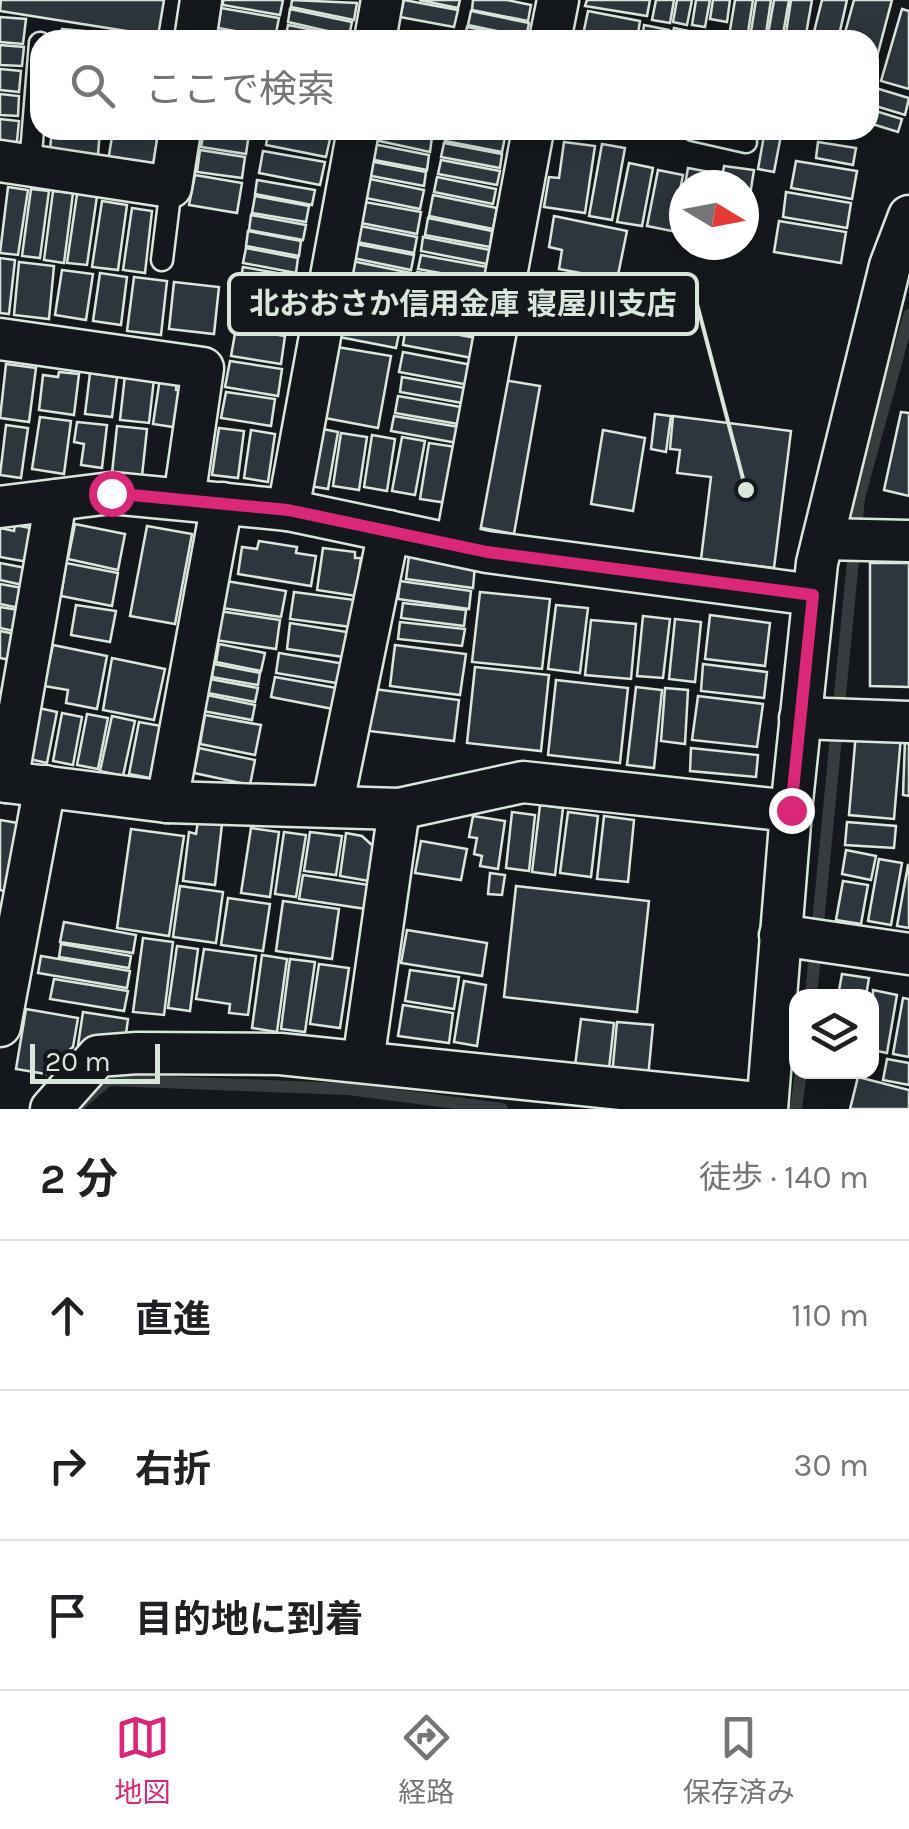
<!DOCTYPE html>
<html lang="ja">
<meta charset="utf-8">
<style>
:root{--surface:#fff;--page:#f2f2f2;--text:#202124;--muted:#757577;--line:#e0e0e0;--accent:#db2777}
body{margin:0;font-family:Karla,"Noto Sans JP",sans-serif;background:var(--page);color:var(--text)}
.controls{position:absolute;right:30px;bottom:30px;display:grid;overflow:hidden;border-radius:20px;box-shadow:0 5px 25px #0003}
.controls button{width:90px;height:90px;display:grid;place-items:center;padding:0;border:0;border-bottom:2px solid var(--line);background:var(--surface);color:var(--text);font:50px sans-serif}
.compass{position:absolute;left:669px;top:170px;width:90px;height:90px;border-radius:50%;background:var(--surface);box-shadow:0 5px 25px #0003;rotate:100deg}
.scale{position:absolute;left:30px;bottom:25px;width:130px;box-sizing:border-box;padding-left:10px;border:5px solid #d8e6dc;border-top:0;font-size:28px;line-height:35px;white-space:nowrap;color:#d8e6dc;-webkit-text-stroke:8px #14181c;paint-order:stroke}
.stop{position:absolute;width:30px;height:30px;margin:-22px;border:8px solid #db2777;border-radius:50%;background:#fff}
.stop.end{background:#db2777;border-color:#fff;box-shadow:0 2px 10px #0008}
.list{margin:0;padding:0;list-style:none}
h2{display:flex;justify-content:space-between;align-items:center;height:130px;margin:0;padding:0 40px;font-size:42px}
h2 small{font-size:32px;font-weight:400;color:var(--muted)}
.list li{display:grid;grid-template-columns:65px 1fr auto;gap:30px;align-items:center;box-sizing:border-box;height:150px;padding:0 40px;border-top:2px solid var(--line)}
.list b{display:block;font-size:38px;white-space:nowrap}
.list em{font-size:32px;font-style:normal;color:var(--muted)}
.icon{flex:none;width:55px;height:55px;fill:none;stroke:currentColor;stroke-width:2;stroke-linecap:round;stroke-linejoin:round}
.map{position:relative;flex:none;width:909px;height:1109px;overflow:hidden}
.search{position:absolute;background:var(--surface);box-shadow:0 5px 25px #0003;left:30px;right:30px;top:30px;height:110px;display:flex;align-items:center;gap:25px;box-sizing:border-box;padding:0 35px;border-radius:30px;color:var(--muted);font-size:38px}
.sheet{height:580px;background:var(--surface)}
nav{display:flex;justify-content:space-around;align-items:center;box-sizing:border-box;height:140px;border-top:2px solid var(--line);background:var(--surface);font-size:28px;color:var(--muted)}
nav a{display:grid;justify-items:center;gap:5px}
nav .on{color:var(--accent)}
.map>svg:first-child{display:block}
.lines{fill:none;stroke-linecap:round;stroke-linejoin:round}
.stream{stroke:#363b3e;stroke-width:12}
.building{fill:#2c363c;stroke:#d8e6dc;stroke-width:2.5}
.service-casing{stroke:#d8e6dc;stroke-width:25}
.minor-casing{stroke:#d8e6dc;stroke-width:45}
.service{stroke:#14181c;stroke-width:20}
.minor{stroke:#14181c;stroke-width:40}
.route{stroke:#db2777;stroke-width:12}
.leader{fill:none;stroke:#d8e6dc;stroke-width:4}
.callout-dot{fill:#d8e6dc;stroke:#14181c;stroke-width:4}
.callout{fill:#14181c;stroke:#d8e6dc;stroke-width:4}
.callout-label{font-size:30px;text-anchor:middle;font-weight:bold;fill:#d8e6dc}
</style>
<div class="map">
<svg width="909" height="1109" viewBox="0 0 909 1109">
<rect width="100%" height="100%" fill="#14181c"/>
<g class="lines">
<g class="stream">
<path d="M811,996L859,498L909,315"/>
<path d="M77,1107L108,1080L348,1089L502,1109"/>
<path d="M796,1109L801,1072"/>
</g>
</g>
<g class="building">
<path d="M1,0H164L158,36L0,11Z"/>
<path d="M223,0H283L280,15L223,5Z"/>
<path d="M292,0L357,3L354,20L291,7Z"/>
<path d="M404,0L458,10L454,27L400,17Z"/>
<path d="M419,0H460L458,8Z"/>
<path d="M473,0H507L531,5L528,21L472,10Z"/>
<path d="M587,0H650L647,16L585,6Z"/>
<path d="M656,0H674L670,23L652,20Z"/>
<path d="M677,0H692L687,25L673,22Z"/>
<path d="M696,0H710L705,27L692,25Z"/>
<path d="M713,0H730L727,22L710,19Z"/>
<path d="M735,0H753L747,39L729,36Z"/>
<path d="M756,0H771L765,40L750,38Z"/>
<path d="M774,0H789L782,40H767Z"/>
<path d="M791,0H812L805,40H785Z"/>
<path d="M822,0H847L838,40H812Z"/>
<path d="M854,0H892L874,68L869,67V40H843Z"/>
<path d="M221,8L279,18L275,38L218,28Z"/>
<path d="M290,9L352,22L349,36L288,22Z"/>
<path d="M902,9L909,11V89L881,81Z"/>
<path d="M471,11L529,23L526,37L468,25Z"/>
<path d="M588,11L640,21L637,40H582Z"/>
<path d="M0,17L26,19L23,44L0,42Z"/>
<path d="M288,25L348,37V40H285Z"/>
<path d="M644,25L669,30L667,40H642Z"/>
<path d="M467,27L526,38L464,40Z"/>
<path d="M674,28L698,33L696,40H671Z"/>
<path d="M62,29L94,32V37L113,40H61Z"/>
<path d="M218,31L268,40H216Z"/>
<path d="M0,45L24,47L22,66L0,65Z"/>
<path d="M0,69L21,71L19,92L0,90Z"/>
<path d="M869,86L909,98L905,115L869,104Z"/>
<path d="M0,94L19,96L18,116L0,115Z"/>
<path d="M869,109L902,119L898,132L869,123Z"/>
<path d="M0,119L19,121L17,141L8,149L0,148Z"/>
<path d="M52,130L100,131L97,166L56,162L57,149H50Z"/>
<path d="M113,130L158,133L152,175L107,168Z"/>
<path d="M204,130L249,134L246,154L201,147Z"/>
<path d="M269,130H332L326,157L266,145Z"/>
<path d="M373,130H398L432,137L430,152L370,139Z"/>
<path d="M447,130H471L505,137L502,152L445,141Z"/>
<path d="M765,130H782L774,172L758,169Z"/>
<path d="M564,142L595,146L585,213L544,207L549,177L559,178Z"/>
<path d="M818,142L856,148L853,165L816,158Z"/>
<path d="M368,143L429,155L427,170L364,158Z"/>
<path d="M444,143L502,154L500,168L441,157Z"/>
<path d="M602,144L625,148L612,220L589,216Z"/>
<path d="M200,150L245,157L242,178L197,172Z"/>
<path d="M263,151L325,162L320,185L259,173Z"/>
<path d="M364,160L426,172L424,186L361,174Z"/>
<path d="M441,160L500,171L497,185L438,174Z"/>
<path d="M796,161L857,171L852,199L791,188Z"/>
<path d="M629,163L653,168L642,226L617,222Z"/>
<path d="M724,166L754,170L744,233V185H721Z"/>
<path d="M688,168L715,173L713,185H685Z"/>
<path d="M658,170L683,175L672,231L647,226Z"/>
<path d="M195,175L242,183L237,213L189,205Z"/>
<path d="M437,177L496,189L493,204L434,192Z"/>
<path d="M370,179L424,190L420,209L366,198Z"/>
<path d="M257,180L315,190L312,205L255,194Z"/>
<path d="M8,187L28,190L18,255L0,253Z"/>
<path d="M31,189L49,191L40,258L22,256Z"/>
<path d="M53,191L73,193L64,263L44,260Z"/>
<path d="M786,192L851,203L847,228L783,217Z"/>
<path d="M77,194L97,196L87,265L67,263Z"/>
<path d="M433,195L497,208L493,229L429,216Z"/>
<path d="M255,196L309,206L306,222L252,213Z"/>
<path d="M102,201L127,205L118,270L92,267Z"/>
<path d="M365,202L421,212L417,234L361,223Z"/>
<path d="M132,208L152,211L145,273L123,270Z"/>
<path d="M251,215L306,225L303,240L249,230Z"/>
<path d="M554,216L627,231L617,280L559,269L562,250L549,247Z"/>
<path d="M428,218L492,231L490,247L425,235Z"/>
<path d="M779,221L846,232L841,263L774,252Z"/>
<path d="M360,226L417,237L414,253L357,242Z"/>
<path d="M248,231L301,241L299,256L246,246Z"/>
<path d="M423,237L490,250L487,264L421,251Z"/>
<path d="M356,244L414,255L411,270L353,258Z"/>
<path d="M246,248L298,258L296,273L243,263Z"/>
<path d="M421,255L487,267L484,281L418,269Z"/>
<path d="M0,258L15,260L9,314L0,313Z"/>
<path d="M352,261L411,273L407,286L349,275Z"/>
<path d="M19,262L54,266L49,319L14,315Z"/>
<path d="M243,267L295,276L290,302L238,292Z"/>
<path d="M62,270L93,274L86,320L55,315Z"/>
<path d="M417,272L484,284L481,299L415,286Z"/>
<path d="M100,273L127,277L121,325L93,321Z"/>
<path d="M134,277L167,281L161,335L127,331Z"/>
<path d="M174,282L219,287L214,334L169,329Z"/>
<path d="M412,305L479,318L475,335L409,322Z"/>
<path d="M338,312L401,324L396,348L334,336Z"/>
<path d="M406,325L476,338L472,358L403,345Z"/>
<path d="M236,328L285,336L281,364L231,356Z"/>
<path d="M337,347L391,356L378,428L325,418Z"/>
<path d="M403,352L472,365L469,385L399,372Z"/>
<path d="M230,361L282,369L278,396L225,387Z"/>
<path d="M6,364L36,368L29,422L0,418Z"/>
<path d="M59,372L79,374L74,415L39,410L43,375L58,377Z"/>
<path d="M90,373L117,377L112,417L85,414Z"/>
<path d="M125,375L154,379L149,423L120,420Z"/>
<path d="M402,377L465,388L462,403L400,392Z"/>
<path d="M160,378L177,380L176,390L191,392L186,429L153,424Z"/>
<path d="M503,380L540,386L514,534L477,527Z"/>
<path d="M226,392L275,399L271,426L221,418Z"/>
<path d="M398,396L461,407L458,424L395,413Z"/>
<path d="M901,412L909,413V496L884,490Z"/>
<path d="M655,414L671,416L666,452L651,449Z"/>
<path d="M394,416L459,427L457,443L391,431Z"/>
<path d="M673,416L791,431L774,568L701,559L711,477L677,473L680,450L670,449Z"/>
<path d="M40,417L71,421L64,474L32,469Z"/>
<path d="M77,422L107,425L102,468L81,465L84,444L74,442Z"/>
<path d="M6,425L28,428L21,478L0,475Z"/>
<path d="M117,426L147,429L142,476L112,473Z"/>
<path d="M313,427L338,432L328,489L304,485Z"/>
<path d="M219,428L244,431L238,478L212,475Z"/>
<path d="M251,430L275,434L268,482L244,478Z"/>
<path d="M603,430L645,438L633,511L591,504Z"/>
<path d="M341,433L367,437L359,490L333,486Z"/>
<path d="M372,435L395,439L387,491L364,487Z"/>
<path d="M402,437L425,441L415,495L392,491Z"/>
<path d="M429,443L456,447L447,503L420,499Z"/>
<path d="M75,524L125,534L118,570L68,559Z"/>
<path d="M15,525L35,529L28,562L0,557V528L14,531Z"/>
<path d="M147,526L192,534L175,624L130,616Z"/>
<path d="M259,541L297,547L296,553L316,556L311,586L238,574L242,547L257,549Z"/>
<path d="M323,548L355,552V558H361L356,596L317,590Z"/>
<path d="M409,556L475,565L473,588L406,579Z"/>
<path d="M0,563L31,569L27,586L0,580Z"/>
<path d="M66,563L118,573L112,606L61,596Z"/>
<path d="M870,563H909V687L870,686Z"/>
<path d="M226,581L286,591L281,617L222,608Z"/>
<path d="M400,581L471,591L469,609L398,599Z"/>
<path d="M0,584L28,589L24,609L0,604Z"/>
<path d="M294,592L355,600L351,627L290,619Z"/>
<path d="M480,592L550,599L542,669L472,662Z"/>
<path d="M403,603L466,610L464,626L401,618Z"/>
<path d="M76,605L116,611L110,642L71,635Z"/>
<path d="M556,605L588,608L580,673L548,669Z"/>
<path d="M0,607L18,610L14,631L0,628Z"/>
<path d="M219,611L280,620L276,649L215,640Z"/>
<path d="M710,615L770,623L765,666L705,659Z"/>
<path d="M643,616L670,619L663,678L637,676Z"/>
<path d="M675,619L701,622L695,682L669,679Z"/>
<path d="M591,620L636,624L631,679L585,675Z"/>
<path d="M400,622L465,629L462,646L398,639Z"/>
<path d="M290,623L347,632L344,657L287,649Z"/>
<path d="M0,631L15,634L10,660L0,658Z"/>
<path d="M219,644L265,653L261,671L216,662Z"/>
<path d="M53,645L107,656L97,709L66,703L68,690L44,686Z"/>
<path d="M395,645L466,654L460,695L390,686Z"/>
<path d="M279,653L345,664L342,684L276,673Z"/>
<path d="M112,658L165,669L154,720L103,710Z"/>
<path d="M214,664L260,673L258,685L212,677Z"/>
<path d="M703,664L767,672L764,698L701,691Z"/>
<path d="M475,667L549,675L541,751L467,743Z"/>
<path d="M275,677L342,689L338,710L271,697Z"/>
<path d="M210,679L258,688L255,702L208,693Z"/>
<path d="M556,680L628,688L620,763L548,755Z"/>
<path d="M636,687L662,690L654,768L627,765Z"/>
<path d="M665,688L688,690L685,744L661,741Z"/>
<path d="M374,689L459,700L454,741L369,731Z"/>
<path d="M207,695L255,705L252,720L203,711Z"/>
<path d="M698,696L763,704L757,747L692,740Z"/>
<path d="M34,707L57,712L47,763L25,758Z"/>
<path d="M62,713L82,717L73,765L53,761Z"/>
<path d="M87,714L108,718L98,769L77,765Z"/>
<path d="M205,715L261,725L255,755L200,744Z"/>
<path d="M112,716L135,721L123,776L100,771Z"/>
<path d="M139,722L161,726L150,778L129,774Z"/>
<path d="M856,732L901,736L894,819L849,815Z"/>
<path d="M905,740H909V796L903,795Z"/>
<path d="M199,748L255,760L250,785L194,773Z"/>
<path d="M691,748L758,755L756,777L690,771Z"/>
<path d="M540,805L563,808L555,875L532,872Z"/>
<path d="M512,812L535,815L529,871L506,868Z"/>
<path d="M568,812L598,816L591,877L560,873Z"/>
<path d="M473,816L505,821L498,869L480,866L482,856L474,854L477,838L469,837Z"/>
<path d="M604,816L634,820L628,882L597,879Z"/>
<path d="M0,820L18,823L4,891L0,890Z"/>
<path d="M198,821L222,824L215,885L183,881L189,832L196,834Z"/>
<path d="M847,822L896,826L894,848L845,845Z"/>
<path d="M251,828L279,832L270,897L241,893Z"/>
<path d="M131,829L184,836L169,936L117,928Z"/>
<path d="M284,832L306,835L296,897L275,894Z"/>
<path d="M310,832L342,836L336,875L304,871Z"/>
<path d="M346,833L362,836L374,847L369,881L340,876Z"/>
<path d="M421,841L467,849L461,880L415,873Z"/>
<path d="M846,850L876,856L871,880L842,874Z"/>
<path d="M879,859L902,863L891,925L868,921Z"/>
<path d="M908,865H909V928L897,926Z"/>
<path d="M490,873L505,875L502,895L488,894Z"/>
<path d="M303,875L369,885L366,909L299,899Z"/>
<path d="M843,881L868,885L861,924L836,920Z"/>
<path d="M180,886L223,892L216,943L173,937Z"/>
<path d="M516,886L649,901L637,1012L504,997Z"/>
<path d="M228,898L270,904L263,951L221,945Z"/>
<path d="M283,901L339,909L332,959L276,951Z"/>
<path d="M64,922L136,935L133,953L60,942Z"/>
<path d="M407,930L487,943L482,976L401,963Z"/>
<path d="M143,938L173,942L164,1015L133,1012Z"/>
<path d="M61,944L131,956L129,968L59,957Z"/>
<path d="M177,946L198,949L190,1011L168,1008Z"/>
<path d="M204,949L256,956L248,1015L229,1013L230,1004L196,999Z"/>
<path d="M262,955L287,959L277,1032L252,1028Z"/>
<path d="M41,956L130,971L127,988L38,973Z"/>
<path d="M290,959L315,962L305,1032L281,1029Z"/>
<path d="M319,964L349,968L340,1028L310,1024Z"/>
<path d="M410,970L459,977L454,1009L405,1001Z"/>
<path d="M842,974L869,978L866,996H838Z"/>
<path d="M54,979L128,991L124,1011L50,999Z"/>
<path d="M464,981L486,985L477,1046L454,1042Z"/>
<path d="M873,990L897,995L887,1053L872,1050Z"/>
<path d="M903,998L909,999V1057L893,1054Z"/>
<path d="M403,1005L453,1013L449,1043L398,1036Z"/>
<path d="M26,1009L78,1018L73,1047L59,1058L49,1057L46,1074L16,1069Z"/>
<path d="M83,1012L128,1019L126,1034L92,1047L78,1045Z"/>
<path d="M581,1019L614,1023L609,1069L575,1066Z"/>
<path d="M617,1022L653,1025L648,1078L612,1076Z"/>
<path d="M887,1059L909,1063V1085L883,1080Z"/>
<path d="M858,1077L909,1090V1109H850Z"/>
</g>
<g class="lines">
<defs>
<g id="service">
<path d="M693,130L746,142"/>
<path d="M30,166L40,43"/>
<path d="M162,260L171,187"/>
</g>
<g id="minor">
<path d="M195,40L201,0"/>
<path d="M375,40L382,0"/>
<path d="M550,40L558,0"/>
<path d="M0,161L171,187L180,130"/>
<path d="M0,339L203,368L184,499"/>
<path d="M0,507L111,493L288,510L487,552L813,595"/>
<path d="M288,510L358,130"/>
<path d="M823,539L909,541"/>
<path d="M456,545L533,130"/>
<path d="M800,718L909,722"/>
<path d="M0,781L167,802L399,809L523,782L791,811"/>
<path d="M7,782L56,500"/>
<path d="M167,802L222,503"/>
<path d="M332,807L389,531"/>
<path d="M780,935L909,954"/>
<path d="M0,1026L45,786"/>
<path d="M363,1062L399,809"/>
<path d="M51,1109L98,1056L137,1053L280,1054L767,1104"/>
<path d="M767,1109L791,811L817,563L890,266L909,216"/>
</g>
</defs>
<use href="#service" class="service-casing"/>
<use href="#minor" class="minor-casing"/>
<use href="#service" class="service"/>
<use href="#minor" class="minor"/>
</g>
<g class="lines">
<path class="route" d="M111,493L288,510L487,552L813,595L791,810"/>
</g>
<path class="leader" d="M746 490L697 304"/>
<circle class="callout-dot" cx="746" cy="490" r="10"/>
<rect class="callout" x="229" y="274" width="468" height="60" rx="10"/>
<g class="callout-label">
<text x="463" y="314">北おおさか信用金庫 寝屋川支店</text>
</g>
</svg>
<div class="controls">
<button><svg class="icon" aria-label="layers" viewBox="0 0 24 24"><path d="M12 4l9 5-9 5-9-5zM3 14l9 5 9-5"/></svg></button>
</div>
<svg class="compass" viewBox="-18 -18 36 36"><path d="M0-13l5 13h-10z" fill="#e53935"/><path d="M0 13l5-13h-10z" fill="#757577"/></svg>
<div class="scale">20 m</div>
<div class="stop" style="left:111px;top:493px"></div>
<div class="stop end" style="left:791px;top:810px"></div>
<div class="search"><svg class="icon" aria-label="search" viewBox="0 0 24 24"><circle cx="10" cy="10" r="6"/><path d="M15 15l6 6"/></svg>ここで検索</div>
</div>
<section class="sheet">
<h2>2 分<small>徒歩 · 140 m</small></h2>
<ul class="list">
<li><svg class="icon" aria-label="ahead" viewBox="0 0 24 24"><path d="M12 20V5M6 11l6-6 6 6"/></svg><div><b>直進</b></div><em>110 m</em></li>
<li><svg class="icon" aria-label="right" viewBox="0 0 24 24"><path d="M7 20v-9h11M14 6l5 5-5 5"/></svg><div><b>右折</b></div><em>30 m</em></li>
<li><svg class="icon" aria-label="arrive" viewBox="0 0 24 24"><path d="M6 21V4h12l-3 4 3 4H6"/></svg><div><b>目的地に到着</b></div></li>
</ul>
</section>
<nav>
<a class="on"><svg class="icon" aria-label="map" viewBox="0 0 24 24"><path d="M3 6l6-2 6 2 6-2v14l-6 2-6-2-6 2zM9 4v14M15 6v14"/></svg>地図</a>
<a><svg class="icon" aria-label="directions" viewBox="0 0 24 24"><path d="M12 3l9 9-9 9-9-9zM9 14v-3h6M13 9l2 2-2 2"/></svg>経路</a>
<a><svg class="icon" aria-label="saved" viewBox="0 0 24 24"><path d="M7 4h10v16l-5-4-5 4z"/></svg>保存済み</a>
</nav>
